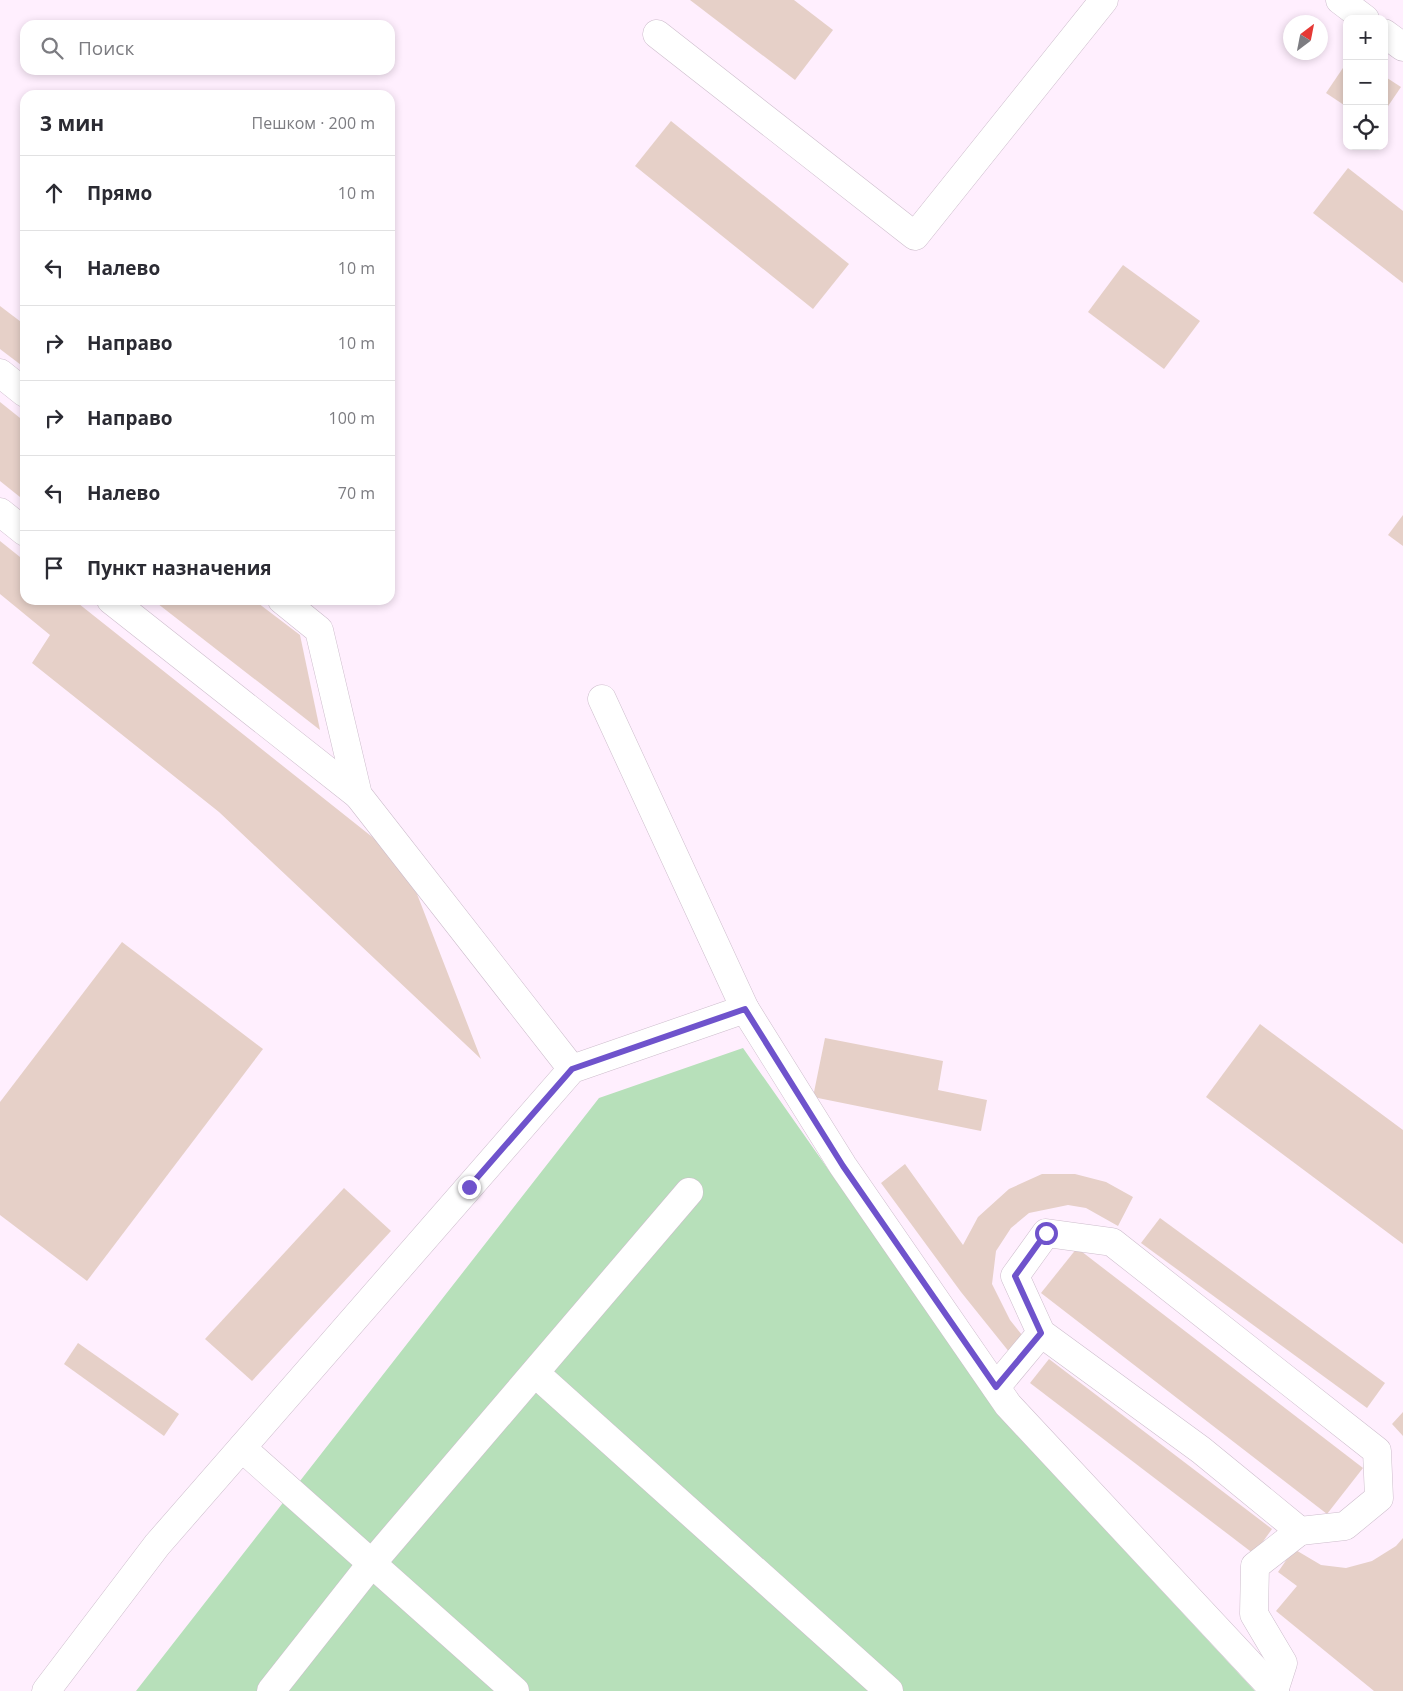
<!DOCTYPE html>
<html lang="ru">
<meta charset="utf-8">
<style>
:root{--surface:#fff;--page:#f7f7f7;--text:#2b2b33;--muted:#7c7c81;--line:#e1e1e2}
body{margin:0;font-family:"Open Sans",sans-serif;background:var(--page);color:var(--text)}
.controls{position:absolute;right:15px;top:15px;display:grid;overflow:hidden;border-radius:10px;box-shadow:0 2px 8px #0003}
.controls button{width:45px;height:45px;display:grid;place-items:center;padding:0;border:0;border-bottom:1px solid var(--line);background:var(--surface);color:var(--text);font:25px sans-serif}
.compass{position:absolute;left:1283px;top:15px;width:45px;height:45px;border-radius:50%;background:var(--surface);box-shadow:0 2px 8px #0003;rotate:32deg}
.stop{position:absolute;width:15px;height:15px;margin:-11px;border:4px solid #6f53cc;border-radius:50%;background:#fff}
.stop.end{background:#6f53cc;border-color:#fff;box-shadow:0 1px 5px #0008}
.list{margin:0;padding:0;list-style:none}
h2{display:flex;justify-content:space-between;align-items:center;height:65px;margin:0;padding:0 20px;font-size:21px}
h2 small{font-size:16px;font-weight:400;color:var(--muted)}
.list li{display:grid;grid-template-columns:32px 1fr auto;gap:15px;align-items:center;box-sizing:border-box;height:75px;padding:0 20px;border-top:1px solid var(--line)}
.list b{display:block;font-size:19px;white-space:nowrap}
.list em{font-size:16px;font-style:normal;color:var(--muted)}
.icon{flex:none;width:28px;height:28px;fill:none;stroke:currentColor;stroke-width:2;stroke-linecap:round;stroke-linejoin:round}
.map{position:relative;flex:none;width:1403px;height:1691px;overflow:hidden}
.search{position:absolute;background:var(--surface);box-shadow:0 2px 8px #0003;left:20px;top:20px;width:375px;height:55px;display:flex;align-items:center;gap:12px;box-sizing:border-box;padding:0 18px;border-radius:15px;color:var(--muted);font-size:19px}
.panel{position:absolute;background:var(--surface);box-shadow:0 2px 8px #0003;left:20px;top:90px;width:375px;height:515px;border-radius:15px}
.map>svg:first-child{display:block}
.green{fill:#b7e0ba}
.building{fill:#e6d0c8}
.lines{fill:none;stroke-linecap:round;stroke-linejoin:round}
.minor-casing{stroke:#cdbdcc;stroke-width:29}
.minor{stroke:#fff;stroke-width:28}
.route{stroke:#6f53cc;stroke-width:6}
</style>
<div class="map">
<svg width="1403" height="1691" viewBox="0 0 1403 1691">
<rect width="100%" height="100%" fill="#ffeffe"/>
<path class="green" d="M743,1048L1007,1424L1255,1691H136L599,1098Z"/>
<g class="building">
<path d="M690,0H794L833,30L795,80Z"/>
<path d="M1347,62V107L1326,93Z"/>
<path d="M1384,76L1401,87L1384,112Z"/>
<path d="M671,121L849,264L813,309L635,166Z"/>
<path d="M1348,168L1403,211V283L1313,213Z"/>
<path d="M1123,265L1200,321L1164,369L1088,312Z"/>
<path d="M0,306L25,325V368L0,349Z"/>
<path d="M0,402L25,422V501L0,481Z"/>
<path d="M1403,515V546L1388,535Z"/>
<path d="M0,541L25,561V600H74L405,863L481,1059L219,812L32,663L50,635L0,594Z"/>
<path d="M153,600H254L300,635L320,730Z"/>
<path d="M122,942L263,1049L87,1281L0,1215V1102Z"/>
<path d="M1260,1024L1403,1130V1244L1206,1097Z"/>
<path d="M825,1038L943,1061L938,1090L987,1100L981,1131L813,1097Z"/>
<path d="M905,1164L963,1245L978,1217L1009,1189L1042,1174H1075L1106,1182L1133,1197L1118,1226L1086,1208L1068,1205L1029,1213L1011,1228L996,1251L992,1284L1010,1320L1026,1340L1010,1353L961,1292L881,1183Z"/>
<path d="M344,1188L391,1231L252,1381L205,1339Z"/>
<path d="M1160,1218L1385,1383L1367,1408L1141,1243Z"/>
<path d="M1077,1248L1363,1468L1327,1514L1041,1293Z"/>
<path d="M78,1343L179,1414L164,1436L64,1364Z"/>
<path d="M1049,1359L1272,1529L1254,1554L1030,1383Z"/>
<path d="M1403,1412V1436L1392,1424Z"/>
<path d="M1403,1538V1691H1374L1276,1611L1297,1586L1278,1572L1294,1549L1321,1565L1346,1568L1372,1561L1396,1546Z"/>
</g>
<g class="lines">
<defs>
<g id="minor">
<path d="M1340,0L1365,19"/>
<path d="M1384,33L1403,47"/>
<path d="M657,34L915,236L1104,0"/>
<path d="M0,373L25,393"/>
<path d="M0,512L25,532"/>
<path d="M111,600L358,795"/>
<path d="M282,600L319,630L358,795L572,1069"/>
<path d="M602,699L745,1009"/>
<path d="M535,1373L889,1691"/>
<path d="M996,1387L1041,1333L1015,1276L1046,1233L1112,1242L1377,1451L1379,1498L1345,1526L1300,1531L1201,1450L1041,1333"/>
<path d="M242,1448L515,1691"/>
<path d="M46,1691L157,1545L572,1069L745,1009L843,1166L1008,1405L1275,1691"/>
<path d="M271,1691L372,1563L689,1192"/>
<path d="M1274,1691L1283,1663L1254,1614L1255,1566L1300,1531"/>
</g>
</defs>
<use href="#minor" class="minor-casing"/>
<use href="#minor" class="minor"/>
</g>
<g class="lines">
<path class="route" d="M469,1187L572,1069L745,1009L843,1166L996,1387L1041,1333L1015,1276L1046,1233"/>
</g>
</svg>
<div class="controls">
<button>+</button>
<button>−</button>
<button><svg class="icon" aria-label="locate" viewBox="0 0 24 24"><circle cx="12" cy="12" r="6"/><path d="M12 2v4M12 18v4M2 12h4M18 12h4"/></svg></button>
</div>
<svg class="compass" viewBox="-18 -18 36 36"><path d="M0-13l5 13h-10z" fill="#e53935"/><path d="M0 13l5-13h-10z" fill="#7c7c81"/></svg>
<div class="stop" style="left:1046px;top:1233px"></div>
<div class="stop end" style="left:469px;top:1187px"></div>
<div class="search"><svg class="icon" aria-label="search" viewBox="0 0 24 24"><circle cx="10" cy="10" r="6"/><path d="M15 15l6 6"/></svg>Поиск</div>
<section class="panel">
<h2>3 мин<small>Пешком · 200 m</small></h2>
<ul class="list">
<li><svg class="icon" aria-label="ahead" viewBox="0 0 24 24"><path d="M12 20V5M6 11l6-6 6 6"/></svg><div><b>Прямо</b></div><em>10 m</em></li>
<li><svg class="icon" aria-label="left" viewBox="0 0 24 24"><path d="M17 20v-9H6M10 6l-5 5 5 5"/></svg><div><b>Налево</b></div><em>10 m</em></li>
<li><svg class="icon" aria-label="right" viewBox="0 0 24 24"><path d="M7 20v-9h11M14 6l5 5-5 5"/></svg><div><b>Направо</b></div><em>10 m</em></li>
<li><svg class="icon" aria-label="right" viewBox="0 0 24 24"><path d="M7 20v-9h11M14 6l5 5-5 5"/></svg><div><b>Направо</b></div><em>100 m</em></li>
<li><svg class="icon" aria-label="left" viewBox="0 0 24 24"><path d="M17 20v-9H6M10 6l-5 5 5 5"/></svg><div><b>Налево</b></div><em>70 m</em></li>
<li><svg class="icon" aria-label="arrive" viewBox="0 0 24 24"><path d="M6 21V4h12l-3 4 3 4H6"/></svg><div><b>Пункт назначения</b></div></li>
</ul>
</section>
</div>
